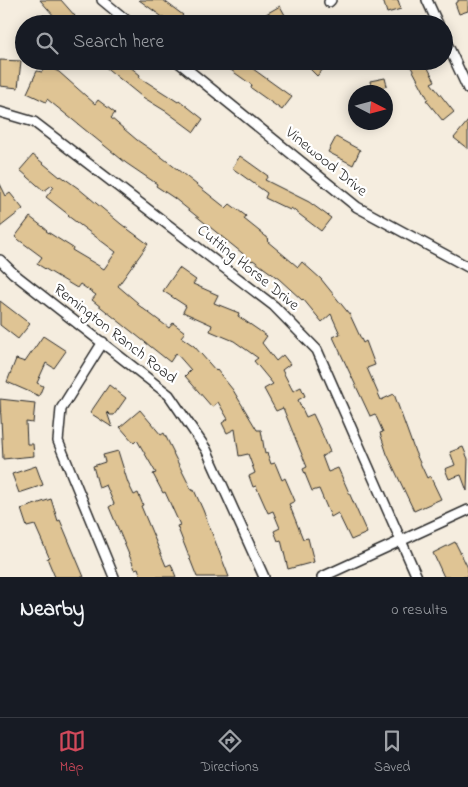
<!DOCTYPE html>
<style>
:root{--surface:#171b24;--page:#20242c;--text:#f1f3f6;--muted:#9ea1a6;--line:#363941;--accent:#d1495b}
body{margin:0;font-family:"Indie Flower",sans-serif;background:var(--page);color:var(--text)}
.compass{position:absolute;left:348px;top:85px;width:45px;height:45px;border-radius:50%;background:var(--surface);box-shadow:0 2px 12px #0003;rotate:96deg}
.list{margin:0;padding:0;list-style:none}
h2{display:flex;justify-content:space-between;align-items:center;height:65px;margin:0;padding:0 20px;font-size:21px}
h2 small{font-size:16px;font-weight:400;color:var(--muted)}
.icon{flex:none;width:28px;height:28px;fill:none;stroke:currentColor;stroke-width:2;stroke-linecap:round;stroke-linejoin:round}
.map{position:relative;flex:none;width:468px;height:577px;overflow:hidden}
.search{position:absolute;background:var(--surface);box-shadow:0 2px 12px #0003;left:15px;right:15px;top:15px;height:55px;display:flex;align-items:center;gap:12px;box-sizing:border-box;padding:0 18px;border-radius:28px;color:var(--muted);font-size:19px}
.sheet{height:140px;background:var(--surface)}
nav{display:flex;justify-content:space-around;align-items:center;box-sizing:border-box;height:70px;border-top:1px solid var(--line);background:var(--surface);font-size:14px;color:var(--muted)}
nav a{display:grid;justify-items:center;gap:2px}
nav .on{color:var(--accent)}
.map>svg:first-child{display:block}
.building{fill:#dfc494;stroke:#2b2b2b}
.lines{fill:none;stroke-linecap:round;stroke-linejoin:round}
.street-casing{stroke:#2b2b2b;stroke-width:12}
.street{stroke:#fff;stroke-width:9}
.labels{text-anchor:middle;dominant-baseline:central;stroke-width:4.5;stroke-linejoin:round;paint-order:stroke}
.street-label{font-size:16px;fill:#2b2b2b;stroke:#fff}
</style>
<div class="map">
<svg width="468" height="577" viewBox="0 0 468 577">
<rect width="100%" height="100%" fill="#f5eddf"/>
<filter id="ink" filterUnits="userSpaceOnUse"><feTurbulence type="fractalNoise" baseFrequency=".02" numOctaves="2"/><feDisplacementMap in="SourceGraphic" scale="10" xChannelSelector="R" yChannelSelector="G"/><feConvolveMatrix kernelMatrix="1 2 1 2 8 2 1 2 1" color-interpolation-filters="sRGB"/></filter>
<g filter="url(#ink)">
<g class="building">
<path d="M40,0H61L75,16L66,24H61Z"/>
<path d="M139,0H163L183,15L176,24H172Z"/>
<path d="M383,0H398L401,9L387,13Z"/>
<path d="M458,0H468V11L459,14L455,3L458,2Z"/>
<path d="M280,6L290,24H271L266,14Z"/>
<path d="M0,60L21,61L18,88L0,86Z"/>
<path d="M98,61H123L140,75L139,77L178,102L179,100L203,119L194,132L167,112L141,96Z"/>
<path d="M218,61H242L292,97L282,110L251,88L252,85Z"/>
<path d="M302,61H323L327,65L317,76Z"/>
<path d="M421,61H424L435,81L431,83L454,112L443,121L426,100L428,99L411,67Z"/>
<path d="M45,65L59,72L95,104L98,100L115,113L111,118L137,140L163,158L226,208L230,204L246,216L244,219L269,239L267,241L298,267L302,262L321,279L350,315L363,343L366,341L375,365L367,368L381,400L394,394L415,452L427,478L430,476L441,499L414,511L387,454L380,433L383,432L375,414L370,416L333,337L340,334L331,314L322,322L303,299L302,300L279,279L253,260L252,261L174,198L156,186L157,184L126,163L47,99L46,102L27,93L37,71L42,72Z"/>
<path d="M385,78L387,86L372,90L370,81Z"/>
<path d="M468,121V149L454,138Z"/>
<path d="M336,137L360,150L353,165L328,152Z"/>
<path d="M33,155L60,177L61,176L78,188L121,224L148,244L118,286L138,303L137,304L169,328L173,323L185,332L181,337L194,346L216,371L217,370L233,390L257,430H261L265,454L267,453L271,464L275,463L282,480L285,478L295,501L289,504L303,539L308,538L314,562L288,569L281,540L278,541L274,531L280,528L273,511L268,513L256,486L253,487L249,476L255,473L248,454L239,456L235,429L227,433L222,423L228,419L218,402L212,407L185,376L191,370L176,353L170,362L92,300L96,295L80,284L77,288L37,264L42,257L15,237L30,217L47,230L46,231L73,248L72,250L104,269L116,252L68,216L69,215L46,197L54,187L52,185L44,191L20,170Z"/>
<path d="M240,156L268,176L265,180L309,202L331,218L321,231L291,208L290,210L265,198L267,193L232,168Z"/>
<path d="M0,184L6,196L10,193L23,209L0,227Z"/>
<path d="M179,268L196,280L193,284L218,295L214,303L239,313L238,316L267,336L262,343L276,361L283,355L290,364L282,370L293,391L301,387L305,396L298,400L306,417L313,414L321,431L330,452L322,456L328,472L338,468L367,533L351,540L338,513L331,517L319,489L312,491L303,469L307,467L283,408L276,411L264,389L273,384L254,361L258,358L234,341L210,331L212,325L183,312L186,306L163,291Z"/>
<path d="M0,301L30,324L18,339L0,325Z"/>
<path d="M43,336L66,351L54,368L46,363L37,383L43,386L39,396L7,382L16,359L25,362Z"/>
<path d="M109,385L126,398L114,415H110L107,412L112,427L90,413Z"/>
<path d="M0,399L35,403L33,423L26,422L27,444H33L34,456L3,459Z"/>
<path d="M140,410L161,435L164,433L174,453H173L192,491L194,490L203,510L229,577H197L177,526L180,525L165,492L163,493L153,474L156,473L137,440L134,443L120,427Z"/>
<path d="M463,447L468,459L467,491L461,475L449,479L445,469L455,465L450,452Z"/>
<path d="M118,451L128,483L134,495L138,493L143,505L141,506L166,566L171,564L176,577H141L138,568L135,569L109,507L114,504L106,485L99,488L93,466L105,462L103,455Z"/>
<path d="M36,466L43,485L19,493L12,474Z"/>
<path d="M51,499L58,521L60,520L84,577H55L47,558L49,557L35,525L27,527L21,509Z"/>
<path d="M455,542L468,568V577H444L433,553Z"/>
</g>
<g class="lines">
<defs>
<g id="street">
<path d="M102,0L131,24"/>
<path d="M427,0L438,24"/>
<path d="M329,2L331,0"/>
<path d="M444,37L468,89"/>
<path d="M177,61L357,207L468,267"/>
<path d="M0,112L34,122L274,306L317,350L417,577"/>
<path d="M0,260L13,273L169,395L206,449L264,577"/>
<path d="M103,342L61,409L58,441L114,577"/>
<path d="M322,577L468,510"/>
</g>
</defs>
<use href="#street" class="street-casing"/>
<use href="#street" class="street"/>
</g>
</g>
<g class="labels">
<g class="street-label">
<text transform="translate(326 162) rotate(39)">Vinewood Drive</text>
<text transform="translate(248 268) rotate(39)">Cutting Horse Drive</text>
<text transform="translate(115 334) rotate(38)">Remington Ranch Road</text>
</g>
</g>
</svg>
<svg class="compass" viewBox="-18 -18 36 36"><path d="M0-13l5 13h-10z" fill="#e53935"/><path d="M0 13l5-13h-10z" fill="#9ea1a6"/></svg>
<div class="search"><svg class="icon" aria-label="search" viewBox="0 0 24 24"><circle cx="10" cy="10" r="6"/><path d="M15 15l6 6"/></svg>Search here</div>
</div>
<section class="sheet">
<h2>Nearby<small>0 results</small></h2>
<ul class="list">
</ul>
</section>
<nav>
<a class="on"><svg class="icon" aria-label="map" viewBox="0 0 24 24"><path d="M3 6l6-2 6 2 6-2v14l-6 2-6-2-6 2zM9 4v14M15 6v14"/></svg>Map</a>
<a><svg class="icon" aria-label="directions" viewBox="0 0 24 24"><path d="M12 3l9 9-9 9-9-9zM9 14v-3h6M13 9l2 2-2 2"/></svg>Directions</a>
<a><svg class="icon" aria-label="saved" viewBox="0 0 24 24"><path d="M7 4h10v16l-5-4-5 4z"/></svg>Saved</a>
</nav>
